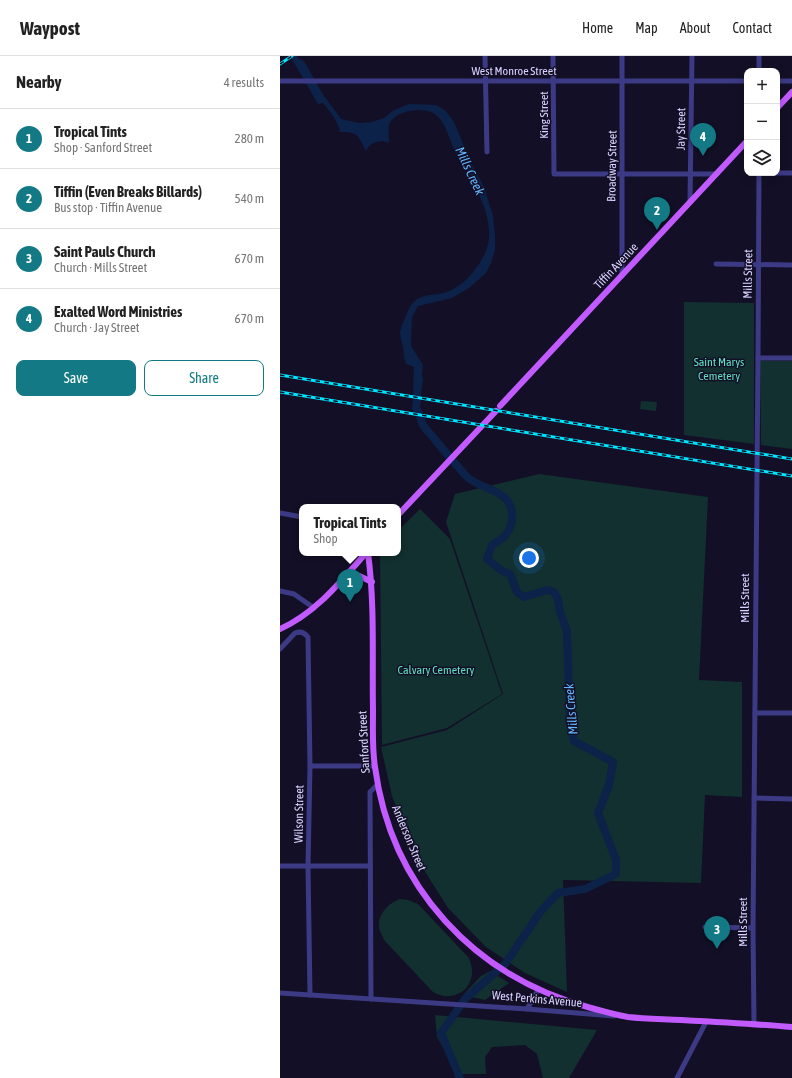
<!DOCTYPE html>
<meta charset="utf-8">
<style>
:root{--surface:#fff;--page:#f6f6f6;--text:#222;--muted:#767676;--line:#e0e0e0;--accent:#137a85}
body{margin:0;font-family:"Asap Condensed",sans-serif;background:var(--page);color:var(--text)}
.controls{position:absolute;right:12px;top:12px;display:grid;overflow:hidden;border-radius:8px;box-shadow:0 2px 10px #0003}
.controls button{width:36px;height:36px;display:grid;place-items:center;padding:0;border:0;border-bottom:1px solid var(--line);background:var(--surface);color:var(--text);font:20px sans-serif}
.you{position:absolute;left:249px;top:502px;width:14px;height:14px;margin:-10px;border:3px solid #fff;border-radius:50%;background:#1a73e8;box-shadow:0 0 0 6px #1a73e833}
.badge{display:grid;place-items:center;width:26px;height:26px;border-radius:50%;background:var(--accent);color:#fff;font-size:13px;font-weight:700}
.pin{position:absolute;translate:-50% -33px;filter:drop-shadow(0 1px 2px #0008)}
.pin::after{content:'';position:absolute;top:21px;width:14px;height:12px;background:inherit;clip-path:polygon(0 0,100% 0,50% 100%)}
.popup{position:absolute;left:19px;top:448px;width:102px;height:52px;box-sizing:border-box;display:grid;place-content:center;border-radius:8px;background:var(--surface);filter:drop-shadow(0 1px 3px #0005);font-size:13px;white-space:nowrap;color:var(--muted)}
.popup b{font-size:15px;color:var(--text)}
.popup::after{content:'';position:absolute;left:50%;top:100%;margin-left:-8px;border:8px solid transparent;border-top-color:var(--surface)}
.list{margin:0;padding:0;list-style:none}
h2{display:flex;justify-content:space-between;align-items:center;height:52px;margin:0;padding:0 16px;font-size:17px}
h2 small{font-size:13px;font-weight:400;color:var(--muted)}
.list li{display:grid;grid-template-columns:26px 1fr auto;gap:12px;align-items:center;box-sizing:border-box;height:60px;padding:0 16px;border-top:1px solid var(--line)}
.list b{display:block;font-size:15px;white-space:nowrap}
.list p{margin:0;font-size:13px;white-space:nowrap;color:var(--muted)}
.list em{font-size:13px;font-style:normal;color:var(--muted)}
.actions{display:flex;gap:8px;padding:12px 16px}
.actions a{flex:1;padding:9px 0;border:1px solid var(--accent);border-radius:8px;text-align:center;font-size:14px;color:var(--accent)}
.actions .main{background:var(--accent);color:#fff}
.icon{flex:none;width:22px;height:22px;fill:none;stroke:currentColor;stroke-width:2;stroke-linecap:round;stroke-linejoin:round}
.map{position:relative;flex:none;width:512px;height:1022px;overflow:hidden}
header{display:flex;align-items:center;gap:24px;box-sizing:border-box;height:56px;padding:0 20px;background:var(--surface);border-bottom:1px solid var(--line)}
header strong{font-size:19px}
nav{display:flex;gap:22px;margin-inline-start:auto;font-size:14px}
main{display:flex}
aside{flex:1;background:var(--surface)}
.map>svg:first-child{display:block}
.green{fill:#12302f}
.water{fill:#0c2248}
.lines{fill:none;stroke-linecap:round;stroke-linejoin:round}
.river{stroke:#0c2248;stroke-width:8}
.minor{stroke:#3d3a85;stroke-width:5}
.major{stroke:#c25bff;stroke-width:6}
.rail-casing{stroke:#00e5ff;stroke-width:3}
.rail{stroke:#130f26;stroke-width:1.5;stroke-dasharray:4.5;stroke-linecap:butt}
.labels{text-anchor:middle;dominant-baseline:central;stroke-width:3;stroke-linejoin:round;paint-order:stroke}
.street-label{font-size:12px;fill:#d9d4ff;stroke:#130f26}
.park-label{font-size:12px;fill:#5fe0c0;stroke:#130f26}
.water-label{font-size:13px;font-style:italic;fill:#62b6ff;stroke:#130f26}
</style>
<header>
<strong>Waypost</strong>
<nav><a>Home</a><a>Map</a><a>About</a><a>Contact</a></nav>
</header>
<main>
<aside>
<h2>Nearby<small>4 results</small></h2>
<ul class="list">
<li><span class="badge">1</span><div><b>Tropical Tints</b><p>Shop · Sanford Street</p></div><em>280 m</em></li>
<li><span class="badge">2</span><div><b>Tiffin (Even Breaks Billards)</b><p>Bus stop · Tiffin Avenue</p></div><em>540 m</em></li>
<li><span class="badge">3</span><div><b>Saint Pauls Church</b><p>Church · Mills Street</p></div><em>670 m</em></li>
<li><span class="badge">4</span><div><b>Exalted Word Ministries</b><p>Church · Jay Street</p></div><em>670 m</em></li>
</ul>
<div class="actions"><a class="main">Save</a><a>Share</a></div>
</aside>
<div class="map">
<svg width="512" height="1022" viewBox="0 0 512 1022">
<rect width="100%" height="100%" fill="#130f26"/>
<g class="green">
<path d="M404,246L474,247V388L404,379Z"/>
<path d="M480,305H512V393L481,389Z"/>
<path d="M361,345L377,346L376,355L360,353Z"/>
<path d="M259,418L428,441L419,624L462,626V741L425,739L421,827L283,824L287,936L245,917L206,891L168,852L137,803L112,740L101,691L167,674L223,638L166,466L175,438Z"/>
<path d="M140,453L170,483L222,638L167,672L102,689L100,497H118V475Z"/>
<path d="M120,843L128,844L138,848L188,901C197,916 191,937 171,940C165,941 158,939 153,936L104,884C103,881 101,878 100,875C95,861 108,847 120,843Z"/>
<path d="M210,915L229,927L205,944L183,939L201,920Z"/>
<path d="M155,959L317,974L289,1022H263L257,998L245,989L212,991L205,1001L206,1018H178L157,981Z"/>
</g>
<path class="water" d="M10,0H17L19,3L24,5L42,37L61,63L80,67L92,66L104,62L114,54L129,48L156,49L166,55L174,66L190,105L204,131L213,160L215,180V194L211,207L206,217L189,232L179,238L172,242L138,250L132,261L131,290L143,309L140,334L133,332L134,311L126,308C124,302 124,297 123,291C122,286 120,281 120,276C121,271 129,251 132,248C134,245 139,242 142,241C149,238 158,239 166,236C185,231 208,202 209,182C211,149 188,121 174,93C169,82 165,65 155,58C144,50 114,54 109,69C108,74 109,82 109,87C100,83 90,86 86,95C79,81 78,75 60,76C57,63 51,57 43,47L38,48Z"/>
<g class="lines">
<g class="river">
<path d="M137,338L139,323"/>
<path d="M137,344L136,352C140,358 140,363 143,369C145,373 150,377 153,381C163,394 174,406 185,419C200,436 235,431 232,464C230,477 223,483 212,489L207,503L222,515L230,518L237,536L244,541L267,534L274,536L278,543L280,556L287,575L290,667L294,685L333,706L329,729L318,757L336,804V818L305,833L278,837L261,855L225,908L185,943L161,977L180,1022"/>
</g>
<g class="minor">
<path d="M205,0L207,96"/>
<path d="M273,0L274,118H437"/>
<path d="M479,15V0"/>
<path d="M0,25H467"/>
<path d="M497,25H512"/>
<path d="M497,117H512"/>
<path d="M410,146L412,0"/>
<path d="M436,208L512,209"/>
<path d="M342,220V0"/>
<path d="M478,302H512"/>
<path d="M0,457L22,461"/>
<path d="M0,535L14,538L34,552"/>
<path d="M0,593L15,577C20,575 24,576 28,581L30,710L28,810L30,939"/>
<path d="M475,657H512"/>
<path d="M30,710H95"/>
<path d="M474,742L512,743"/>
<path d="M0,810H90"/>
<path d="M425,871L473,872"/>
<path d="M0,937L247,953L334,960"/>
<path d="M91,943L90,736L98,728"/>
<path d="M247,953L258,934"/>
<path d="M474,968L473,872L478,302L479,117"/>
<path d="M397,1022L426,966"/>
</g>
<g class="major">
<path d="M497,52L512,36"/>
<path d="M220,350L467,85"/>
<path d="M118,459L216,355"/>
<path d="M88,497C95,549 92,602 93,654C93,673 92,692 95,711C111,831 194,921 311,952C323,955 335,959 348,961C365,963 384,963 401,964C438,966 475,968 512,971"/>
<path d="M66,521L77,519L92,526"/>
<path d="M0,573C36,557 61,525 86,497"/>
</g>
<defs>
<g id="rail">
<path d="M0,8L12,0"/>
<path d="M0,319L512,403"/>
<path d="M0,336L512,420"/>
</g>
</defs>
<use href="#rail" class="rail-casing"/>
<use href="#rail" class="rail"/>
</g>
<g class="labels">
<g class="street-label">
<text x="234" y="15">West Monroe Street</text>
<text transform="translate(264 59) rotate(-90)">King Street</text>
<text transform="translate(401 73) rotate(-89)">Jay Street</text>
<text transform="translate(332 110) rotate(-89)">Broadway Street</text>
<text transform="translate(336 210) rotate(-47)">Tiffin Avenue</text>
<text transform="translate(468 218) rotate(-89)">Mills Street</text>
<text transform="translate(465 542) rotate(-90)">Mills Street</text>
<text transform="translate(84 686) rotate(-93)">Sanford Street</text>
<text transform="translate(19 758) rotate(-89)">Wilson Street</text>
<text transform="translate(129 782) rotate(67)">Anderson Street</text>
<text transform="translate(463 866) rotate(-90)">Mills Street</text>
<text transform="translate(257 943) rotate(5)">West Perkins Avenue</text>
</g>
<g class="park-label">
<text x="439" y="306">Saint Marys<tspan x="439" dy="14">Cemetery</tspan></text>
<text x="156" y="614">Calvary Cemetery</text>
</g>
<g class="water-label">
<text transform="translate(190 115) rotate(65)">Mills Creek</text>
<text transform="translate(291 653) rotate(-95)">Mills Creek</text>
</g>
</g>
</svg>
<div class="controls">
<button>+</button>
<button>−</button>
<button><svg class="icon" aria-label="layers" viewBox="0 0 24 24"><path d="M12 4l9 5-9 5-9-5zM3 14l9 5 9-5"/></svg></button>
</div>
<div class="you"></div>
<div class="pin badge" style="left:70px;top:546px">1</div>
<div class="popup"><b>Tropical Tints</b>Shop</div>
<div class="pin badge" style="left:377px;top:174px">2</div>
<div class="pin badge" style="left:437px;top:893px">3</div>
<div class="pin badge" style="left:423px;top:100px">4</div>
</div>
</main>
